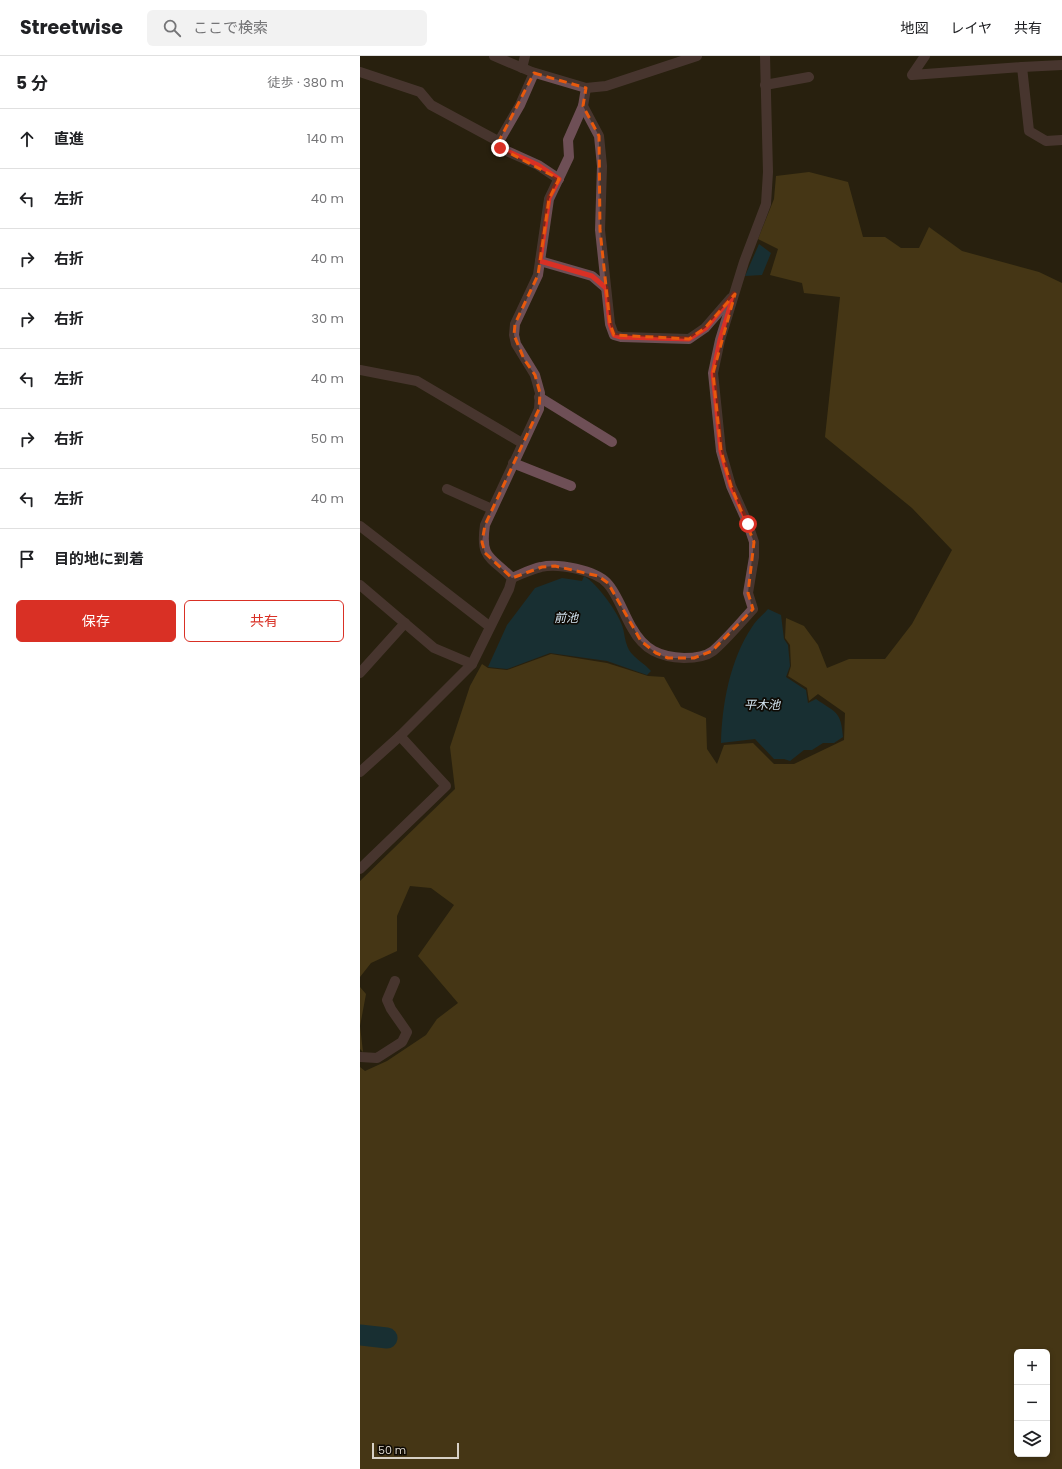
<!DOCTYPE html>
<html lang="ja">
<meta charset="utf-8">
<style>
:root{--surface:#fff;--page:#f2f2f2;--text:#202124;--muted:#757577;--line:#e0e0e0;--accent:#d93025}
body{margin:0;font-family:Poppins,"Noto Sans JP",sans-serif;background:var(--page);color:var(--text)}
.controls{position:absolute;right:12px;bottom:12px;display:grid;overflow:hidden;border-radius:6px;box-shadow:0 2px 6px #0003}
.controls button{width:36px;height:36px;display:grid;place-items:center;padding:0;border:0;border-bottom:1px solid var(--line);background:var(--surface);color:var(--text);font:20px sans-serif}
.scale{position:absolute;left:12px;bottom:10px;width:87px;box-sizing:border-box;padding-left:4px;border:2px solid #d7d1c6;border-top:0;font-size:11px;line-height:14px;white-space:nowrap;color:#d7d1c6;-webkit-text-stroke:3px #0e0a04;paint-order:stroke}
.stop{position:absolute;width:12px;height:12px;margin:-9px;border:3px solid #d93025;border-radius:50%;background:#fff}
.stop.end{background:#d93025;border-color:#fff;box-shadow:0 1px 4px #0008}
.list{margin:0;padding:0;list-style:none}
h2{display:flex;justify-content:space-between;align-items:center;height:52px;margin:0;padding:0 16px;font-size:17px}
h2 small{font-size:13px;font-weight:400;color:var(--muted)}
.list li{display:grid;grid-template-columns:26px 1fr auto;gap:12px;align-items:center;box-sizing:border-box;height:60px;padding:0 16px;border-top:1px solid var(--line)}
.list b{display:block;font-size:15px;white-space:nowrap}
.list em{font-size:13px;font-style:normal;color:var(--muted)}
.actions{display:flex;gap:8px;padding:12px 16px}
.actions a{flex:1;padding:9px 0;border:1px solid var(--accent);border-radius:6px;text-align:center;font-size:14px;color:var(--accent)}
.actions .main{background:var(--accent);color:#fff}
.icon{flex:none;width:22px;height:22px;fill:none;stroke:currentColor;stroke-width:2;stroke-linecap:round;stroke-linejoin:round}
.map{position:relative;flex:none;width:702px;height:1413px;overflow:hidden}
header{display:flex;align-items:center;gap:24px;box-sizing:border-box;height:56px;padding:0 20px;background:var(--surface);border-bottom:1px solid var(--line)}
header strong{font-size:19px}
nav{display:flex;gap:22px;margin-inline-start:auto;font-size:14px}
.search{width:280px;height:36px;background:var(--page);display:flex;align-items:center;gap:10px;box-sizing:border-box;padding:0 14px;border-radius:6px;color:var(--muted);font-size:15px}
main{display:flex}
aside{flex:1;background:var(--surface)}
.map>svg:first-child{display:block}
.forest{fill:#68511d;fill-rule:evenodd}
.water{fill:#06405d}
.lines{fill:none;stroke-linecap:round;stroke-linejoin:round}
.river{stroke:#06405d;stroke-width:21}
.minor{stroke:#6e4f56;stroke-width:10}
.route{stroke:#d93025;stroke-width:5}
.marked{fill:none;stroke:#e8590c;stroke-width:3;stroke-dasharray:8 5;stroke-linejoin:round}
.labels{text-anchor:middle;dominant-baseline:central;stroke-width:3.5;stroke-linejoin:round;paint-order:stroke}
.water-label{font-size:12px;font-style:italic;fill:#d4e5f1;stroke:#0e0a04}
</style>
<header>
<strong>Streetwise</strong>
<div class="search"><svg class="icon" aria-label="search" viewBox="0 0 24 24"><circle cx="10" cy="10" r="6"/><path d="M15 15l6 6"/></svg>ここで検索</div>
<nav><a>地図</a><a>レイヤ</a><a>共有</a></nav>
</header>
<main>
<aside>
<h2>5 分<small>徒歩 · 380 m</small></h2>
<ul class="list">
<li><svg class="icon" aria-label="ahead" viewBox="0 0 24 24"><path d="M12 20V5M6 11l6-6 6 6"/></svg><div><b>直進</b></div><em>140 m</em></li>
<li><svg class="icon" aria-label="left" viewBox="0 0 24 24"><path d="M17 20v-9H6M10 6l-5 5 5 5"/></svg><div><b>左折</b></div><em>40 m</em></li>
<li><svg class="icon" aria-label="right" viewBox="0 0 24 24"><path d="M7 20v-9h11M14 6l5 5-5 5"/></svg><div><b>右折</b></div><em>40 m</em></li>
<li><svg class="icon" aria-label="right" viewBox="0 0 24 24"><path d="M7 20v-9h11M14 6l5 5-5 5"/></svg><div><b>右折</b></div><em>30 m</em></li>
<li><svg class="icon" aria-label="left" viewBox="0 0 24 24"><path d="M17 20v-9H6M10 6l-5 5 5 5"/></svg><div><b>左折</b></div><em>40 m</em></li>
<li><svg class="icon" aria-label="right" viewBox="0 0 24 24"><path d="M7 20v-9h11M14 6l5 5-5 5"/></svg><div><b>右折</b></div><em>50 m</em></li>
<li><svg class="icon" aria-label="left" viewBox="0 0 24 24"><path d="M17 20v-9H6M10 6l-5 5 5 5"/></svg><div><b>左折</b></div><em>40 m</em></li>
<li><svg class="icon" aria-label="arrive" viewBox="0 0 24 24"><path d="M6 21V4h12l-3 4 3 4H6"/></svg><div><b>目的地に到着</b></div></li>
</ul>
<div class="actions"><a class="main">保存</a><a>共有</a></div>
</aside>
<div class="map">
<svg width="702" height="1413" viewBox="0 0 702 1413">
<rect width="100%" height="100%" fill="#28200e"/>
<g class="forest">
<path d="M449,116L488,126L503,181H525L541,192H559L569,171L602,195L679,216L702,227V1413H0V1011L5,1015L27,1005L66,979L77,963L98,947L58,900L94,849L71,832L50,830L37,860V895L11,907L0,921V825L95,733L90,691L110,630L122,608L128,612L147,614L191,598L247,607L288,620L304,621L321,651L346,662L347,693L357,708L364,689L393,687L414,708H434L484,684L485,657L458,638L449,645L447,632L428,620L431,610L430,589L425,582L426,562L444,570L458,589L467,612L489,603H525L552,568L592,494L552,452L465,381L480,241L444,237L442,227L410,219L418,193L398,183L414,143L416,120ZM657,1296H687V1398H657Z"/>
<path d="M0,931L6,938L0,970L3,996L0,993Z"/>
</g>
<g class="water">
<path d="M399,188L411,197L402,219L385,220Z"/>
<path d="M224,520C237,527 263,562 264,577C265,583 266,588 269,594C275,603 284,607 291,615L287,619L247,605L190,597L147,613L128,611L147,569L175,532L202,522L222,525Z"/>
<path d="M408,553L421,559L424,583L428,589L430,610L426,621L446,634L448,647L456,643C476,657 481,655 483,681L474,687H463L452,694H444L430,705L424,703H414L395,683L361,687C362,648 370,604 392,571C396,564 403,559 408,553Z"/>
</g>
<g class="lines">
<path class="river" d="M0,1279L27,1282"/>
<g class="minor">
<path d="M134,0L172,16L226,32L246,30L337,0"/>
<path d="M565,0L552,19L662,11L669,75L686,85L702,84"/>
<path d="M662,11L702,9"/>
<path d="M162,12L165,0"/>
<path d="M0,16L60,36L71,49L136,84L140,92L178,109L199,123"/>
<path d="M405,29L449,21"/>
<path d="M223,50L239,80L242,110L240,174L250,268L254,279L261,281L329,283L345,272L371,242"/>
<path d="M138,87L160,49L174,17"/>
<path d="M180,205L232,220L246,232"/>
<path d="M0,314L57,325L162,387"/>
<path d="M179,341L252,386"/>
<path d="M153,407L211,430"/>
<path d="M87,433L132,453"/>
<path d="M0,470L129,570"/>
<path d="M152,522C162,518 171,513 181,511C198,507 235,514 247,527C257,537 264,559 272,572C284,594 300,601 324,602C333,602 345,601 353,595C367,583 380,567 393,553L388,537L394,501V486L388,468L371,430L361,395L353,317L360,284L384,206L406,148L408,116L405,0"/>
<path d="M0,529L74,592L112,608"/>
<path d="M0,617L45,567"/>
<path d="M0,716L40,680L112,608L149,533L152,522C130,500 120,502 125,469L179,353L180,337L175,319L156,288L154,279L155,268L178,219L189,143L209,101L208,84L223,50L226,32"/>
<path d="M0,813L86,730L40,680"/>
<path d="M0,1001L17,1002L42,986L47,976L31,953L27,944L35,925"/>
</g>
</g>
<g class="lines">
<path class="route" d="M140,92L178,109L199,123L189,142L180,205L232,220L246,232L250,268L254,279L261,281L329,283L346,272L374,238L360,284L353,317L361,395L371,430L388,468"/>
</g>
<path d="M0 0H702V1413H0ZM174,17L226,32L223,50L239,80L240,174L250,268L254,279L329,283L345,272L375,238L353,317L361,395L371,430L394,486L388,537L393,553L352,595L334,602H308L296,597L281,585L248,527L238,520L195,510L182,511L152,522L125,497L122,486L125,469L179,353L180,337L175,319L164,303L154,279L155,268L178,219L189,143L199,123L140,92L138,87Z" fill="#28200e" fill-opacity=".55" fill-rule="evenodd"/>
<path class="marked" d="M174,17L226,32L223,50L239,80L240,174L250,268L254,279L329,283L345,272L375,238L353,317L361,395L371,430L394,486L388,537L393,553L352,595L334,602H308L296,597L281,585L248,527L238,520L195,510L182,511L152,522L125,497L122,486L125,469L179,353L180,337L175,319L164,303L154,279L155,268L178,219L189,143L199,123L140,92L138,87Z"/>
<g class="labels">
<g class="water-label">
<text x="206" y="561">前池</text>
<text x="402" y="648">平木池</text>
</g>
</g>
</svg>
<div class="controls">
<button>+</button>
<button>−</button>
<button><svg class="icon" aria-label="layers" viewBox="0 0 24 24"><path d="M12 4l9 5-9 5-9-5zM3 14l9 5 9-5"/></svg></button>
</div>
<div class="scale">50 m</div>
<div class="stop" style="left:388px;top:468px"></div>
<div class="stop end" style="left:140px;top:92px"></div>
</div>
</main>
